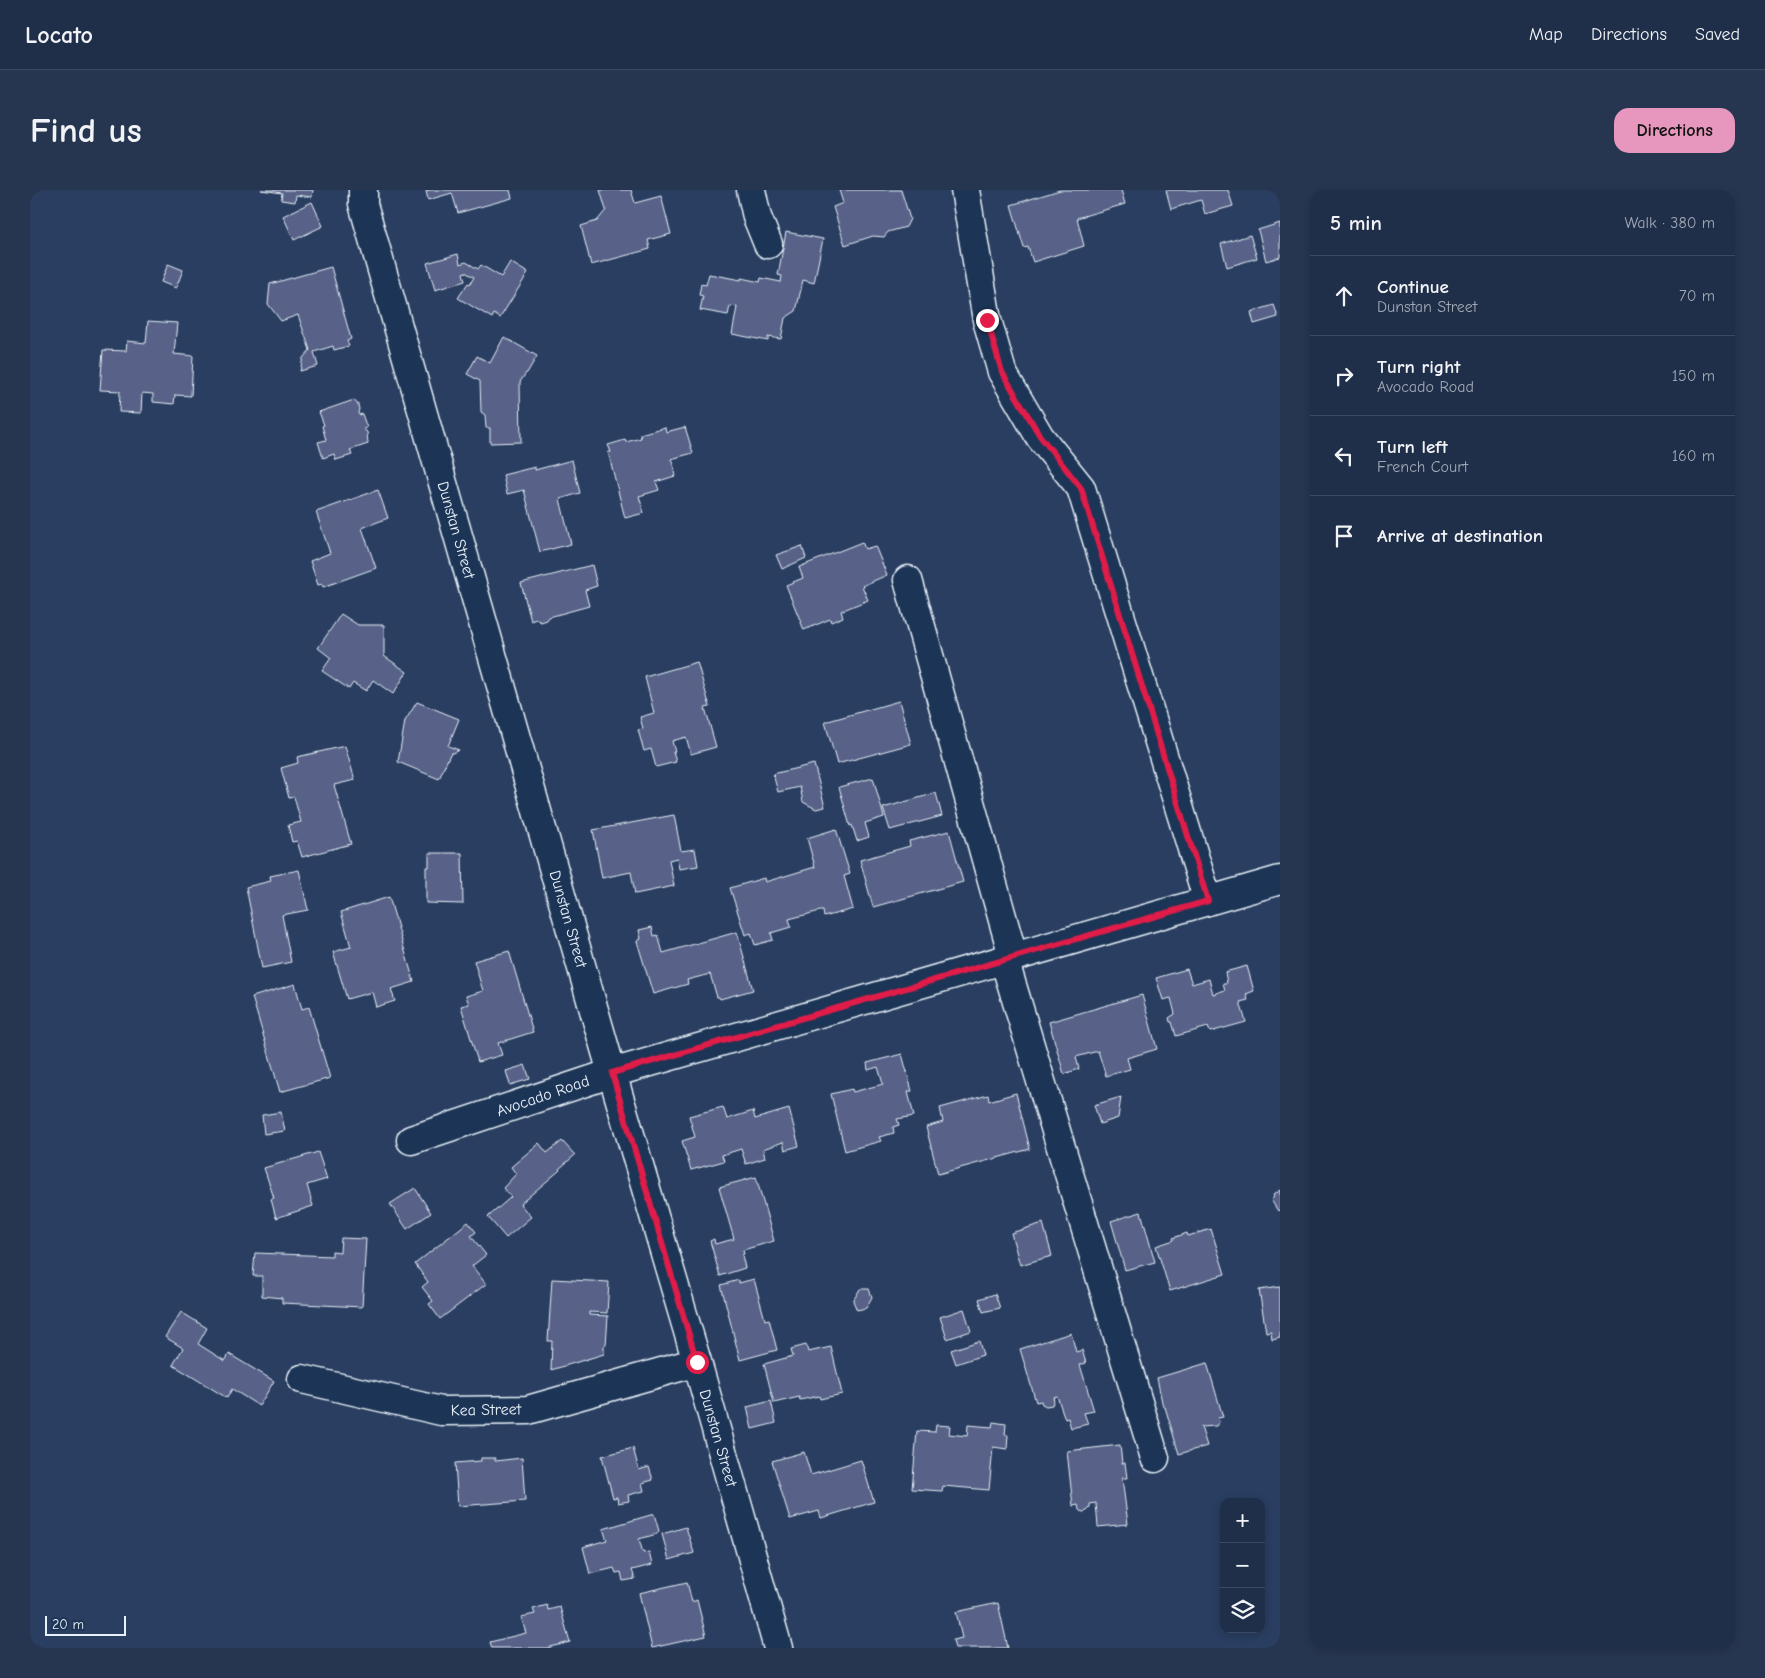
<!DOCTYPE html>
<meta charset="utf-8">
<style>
:root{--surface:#1f2e49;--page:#273650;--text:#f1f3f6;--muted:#a1a8b4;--line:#3c4a61;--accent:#e797bd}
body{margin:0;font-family:"Comic Neue",sans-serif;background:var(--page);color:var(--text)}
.controls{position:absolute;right:15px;bottom:15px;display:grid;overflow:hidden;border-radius:10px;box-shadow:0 2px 8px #0003}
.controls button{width:45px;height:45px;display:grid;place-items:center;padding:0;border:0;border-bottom:1px solid var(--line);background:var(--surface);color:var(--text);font:25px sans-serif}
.scale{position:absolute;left:15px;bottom:12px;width:81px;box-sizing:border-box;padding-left:5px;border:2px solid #e8f1f8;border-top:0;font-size:14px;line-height:18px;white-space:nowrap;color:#e8f1f8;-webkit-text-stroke:4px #1d3557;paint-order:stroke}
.stop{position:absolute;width:15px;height:15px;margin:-11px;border:4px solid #e11d48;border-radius:50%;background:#fff}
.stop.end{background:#e11d48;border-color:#fff;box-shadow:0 1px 5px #0008}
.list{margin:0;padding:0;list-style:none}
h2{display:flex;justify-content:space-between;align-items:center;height:65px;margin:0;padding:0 20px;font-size:21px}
h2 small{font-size:16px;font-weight:400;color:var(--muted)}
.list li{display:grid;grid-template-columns:32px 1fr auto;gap:15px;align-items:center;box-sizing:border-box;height:80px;padding:0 20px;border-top:1px solid var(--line)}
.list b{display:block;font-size:19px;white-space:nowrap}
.list p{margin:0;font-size:16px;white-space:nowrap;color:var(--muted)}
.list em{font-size:16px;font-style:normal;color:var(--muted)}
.icon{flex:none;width:28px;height:28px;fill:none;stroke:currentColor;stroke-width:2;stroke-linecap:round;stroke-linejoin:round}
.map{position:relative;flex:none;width:1250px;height:1458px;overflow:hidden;border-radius:15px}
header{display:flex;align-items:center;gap:30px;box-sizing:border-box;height:70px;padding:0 25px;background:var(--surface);border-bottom:1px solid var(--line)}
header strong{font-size:24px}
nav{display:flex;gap:28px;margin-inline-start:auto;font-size:18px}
.intro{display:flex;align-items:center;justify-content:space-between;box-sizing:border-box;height:120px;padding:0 30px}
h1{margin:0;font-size:35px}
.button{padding:12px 22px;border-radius:15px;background:var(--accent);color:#111;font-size:18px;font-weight:700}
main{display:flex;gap:30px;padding:0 30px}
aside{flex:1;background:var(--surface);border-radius:15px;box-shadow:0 2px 8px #0003}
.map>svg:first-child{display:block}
.building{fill:#586289;stroke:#e8f1f8}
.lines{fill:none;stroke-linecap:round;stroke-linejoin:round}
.minor-casing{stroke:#e8f1f8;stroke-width:31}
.minor{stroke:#1d3557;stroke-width:28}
.route{stroke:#e11d48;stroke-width:6}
.labels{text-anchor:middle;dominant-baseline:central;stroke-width:4.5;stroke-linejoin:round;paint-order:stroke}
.street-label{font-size:16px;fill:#e8f1f8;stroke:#1d3557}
</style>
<header>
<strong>Locato</strong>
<nav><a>Map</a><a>Directions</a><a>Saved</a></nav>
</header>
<div class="intro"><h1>Find us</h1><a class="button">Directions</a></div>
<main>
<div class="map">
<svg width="1250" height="1458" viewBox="0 0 1250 1458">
<rect width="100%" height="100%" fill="#293e61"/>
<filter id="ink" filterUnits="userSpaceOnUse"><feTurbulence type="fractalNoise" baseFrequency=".02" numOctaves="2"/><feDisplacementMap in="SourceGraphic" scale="10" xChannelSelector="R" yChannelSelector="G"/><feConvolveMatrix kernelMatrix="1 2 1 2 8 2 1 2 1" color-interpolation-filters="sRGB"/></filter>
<g filter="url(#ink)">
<g class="building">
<path d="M231,0H283L282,7L266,5L265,12L251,10L252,3Z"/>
<path d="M400,0H480L482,8L428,23L422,3L398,10L396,1Z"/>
<path d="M570,0H601L605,13L631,6L641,44L618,50L620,59L561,75L551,36L567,31L576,20Z"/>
<path d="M809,0H871L880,29L876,37L858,42L854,47L843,46L815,55L803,17L813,13Z"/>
<path d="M1030,0H1091L1095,14L1047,28L1054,56L1003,72L998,57L994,58L981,15Z"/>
<path d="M1136,0H1198L1203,16L1175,24L1171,10L1141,19Z"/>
<path d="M282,12L293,36L264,50L253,26Z"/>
<path d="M1250,33V67L1236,71L1228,40Z"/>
<path d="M756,42L793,49L784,93L773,90L766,121L755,128L751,149L738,147V151L702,144L707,117L700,116L698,125L670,120L673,106L669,105L671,94L676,95L679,84L711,90V88L730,92L731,88L751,92L752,86L748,85Z"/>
<path d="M1220,45L1227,68L1197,77L1191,54Z"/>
<path d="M428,64L430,74L436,72L448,79L451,75L471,87L480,72L498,83L470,128L464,124L462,128L428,108L438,93L440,94L444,87L435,82L433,83L435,91L405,100L397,73Z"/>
<path d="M138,74L153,80L146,98L131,92Z"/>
<path d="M301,77L321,149L317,151L319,156L304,160L303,156L284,162L288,176L270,181L273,168L280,160L268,125L251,131L238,114L240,94Z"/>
<path d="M1244,115L1248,127L1224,134L1221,122Z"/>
<path d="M118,131L147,133L144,164L163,166L161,206L145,205L144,214L123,212V204L112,203L111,223L89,222L90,201L70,200L73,160L96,161L97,151L116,153Z"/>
<path d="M474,147L507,166L497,183H496L490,192L491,252L460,253V238H456L455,225L451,222L450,191L437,184L447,166L460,173Z"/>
<path d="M324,210L328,215L329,219L328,223L329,225L332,224L337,238L333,239L337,242L338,254L320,260L322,265L306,270L304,264L293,268L288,252L296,250L292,236L294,235L289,222Z"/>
<path d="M635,237L636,242L655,237L663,263L641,269L645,280H644L645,286L626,292L629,300L609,306L614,323L595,328L578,262H581L578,255L595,250L596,252L611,248L610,244Z"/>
<path d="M542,270L550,303L530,309L541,354L510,362L494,300L477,304L473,285L505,277V280Z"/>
<path d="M348,300L358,328L332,338L346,378L293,397L292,394L288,395L280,371L300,363L286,322Z"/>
<path d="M832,352L835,359L845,356L857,385L832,396L838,410L811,421L813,427L801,432L800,429L774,440L756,395L773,388L769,377Z"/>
<path d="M772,356L776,368L752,379L746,365Z"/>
<path d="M562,375L567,396L555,400L559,416L519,427L517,430L511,432L506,429L501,431L491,393Z"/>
<path d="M311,424L328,435H354V466L377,482L363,504L343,490L336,501L323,493L319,499L292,481L301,468L288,458Z"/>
<path d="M667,472L680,517L675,518L686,557L661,564L656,547L642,551L645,562H643L646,572L626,577L621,559L614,561L608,540L613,539L610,527L624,523L615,487Z"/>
<path d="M869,511L881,554L807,574L795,532Z"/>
<path d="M387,512L429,529L418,556L429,560L420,564L409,589L368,572L375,531Z"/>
<path d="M315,556L325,590L304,595L321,654L272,667L267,651L262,652L258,635L271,632L264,607L259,608L251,578L268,573L267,567Z"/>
<path d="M784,574L795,617L786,619L773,612L770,597L748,602L743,584Z"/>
<path d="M843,588L854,627L835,633L839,647L827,651L822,635L820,636L809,597Z"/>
<path d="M906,603L912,626L860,640L853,618Z"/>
<path d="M644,625L651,661L665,659L668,676L649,679L647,668L639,670L644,696L605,704L601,682L572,688L563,640Z"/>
<path d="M806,639L820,684L814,686L823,719L794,727L793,721H790L759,729L761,737L741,743L743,750L725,755L721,743L715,745L700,698L734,688L735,692L785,677L777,648Z"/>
<path d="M919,641L933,692L843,717L830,670L880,656L879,651Z"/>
<path d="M399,663H432L433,714L396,713V677H399Z"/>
<path d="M269,680L278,720L252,725L261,772L232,778L216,697L241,691L240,686Z"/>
<path d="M359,707L384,792L361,799L365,811L346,817L342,802L317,809L303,762L321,757L311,722Z"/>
<path d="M622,737L624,746L628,745L633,763L707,742L723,800L690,809L689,807H687L680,784L657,790L658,794L623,804L607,751L611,749L609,740Z"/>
<path d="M479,761L503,842L468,853L472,865L448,872L431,816L439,814L436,806L453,801L444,771Z"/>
<path d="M1217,776L1224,801L1216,804L1218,810L1210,812L1216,832L1180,842L1178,837L1146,846L1142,832H1140L1139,828L1145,824L1141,808L1133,810L1126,788L1157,779L1162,794L1179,789L1183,804L1195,800L1193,793H1197L1195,782Z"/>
<path d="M265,794L272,819L279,817L300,888L250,902L222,807Z"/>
<path d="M1112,805L1127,859L1097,868L1100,879L1076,886L1068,861L1046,867L1049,879L1034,884L1019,832Z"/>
<path d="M872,864L882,901L878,902L884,926L867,929L869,935L863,937L864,943L849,947L851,951L815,961L801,904L822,899L823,902L853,894L848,877L838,880L837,873Z"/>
<path d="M495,875L500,889L480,895L476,881Z"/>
<path d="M986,903L1000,959L908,984L896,937L913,932L910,918L958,905L959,911Z"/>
<path d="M1091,907L1088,928L1070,934L1064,915Z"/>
<path d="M693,917L697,929L723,921L725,929L759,919L769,956L755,960L753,952L733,959L735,968L716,974L711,959L692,965L694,971L661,980L652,951L665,947L659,926Z"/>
<path d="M251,922L255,941L234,944L232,925Z"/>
<path d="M532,951L545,965L529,979L530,980L490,1014L501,1027L476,1048L458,1027L481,1007L473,998L486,984L481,977L509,953L517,963Z"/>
<path d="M288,962L297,989L277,995L283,1016L246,1028L241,1009L244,1008L234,978Z"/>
<path d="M726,987L744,1051L713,1060L714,1064L712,1065L715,1078L690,1086L680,1051L684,1049L685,1054L704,1049L689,997Z"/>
<path d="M385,998L401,1023L377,1039L360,1014Z"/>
<path d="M1250,1000V1019L1248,1021L1241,1010L1244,1007L1243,1005Z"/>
<path d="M1111,1022L1125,1072L1095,1080L1081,1031Z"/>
<path d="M438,1032L446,1042L441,1046L456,1065L442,1076L456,1094L410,1129L399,1114L403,1111L392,1097L398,1092L385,1074Z"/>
<path d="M1013,1033L1022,1066L990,1075L981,1043Z"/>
<path d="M1181,1039L1195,1084L1140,1101L1126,1056L1144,1050L1143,1048L1157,1043L1158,1046Z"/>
<path d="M311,1048L336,1049L332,1117L252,1113V1108L232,1106V1086H223L225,1063L302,1066V1061L310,1062Z"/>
<path d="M522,1089L579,1092L577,1123L559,1122V1125L578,1126L576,1155L574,1156V1164L521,1180L522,1151H518Z"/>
<path d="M724,1089L735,1130L739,1129L747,1160L710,1170L691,1095L709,1090V1093Z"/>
<path d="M1250,1097V1147L1242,1149L1241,1141L1236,1142L1229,1100Z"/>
<path d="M830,1099H839L842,1107L836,1118L827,1120L823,1111Z"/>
<path d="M965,1104L970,1118L953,1122L949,1109Z"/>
<path d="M934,1119L941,1141L917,1149L910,1127Z"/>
<path d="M151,1122L177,1138L168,1154L195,1171L199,1164L244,1191L229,1216L202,1199L197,1208L143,1175L153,1158L135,1147Z"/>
<path d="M1041,1143L1046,1162L1052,1160L1056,1173L1050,1175L1064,1221L1054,1223L1058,1234L1041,1238L1038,1228L1035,1229L1027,1206L1023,1207L1024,1210L1022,1215L1016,1216L1012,1214L1011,1211L1006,1212L990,1159Z"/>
<path d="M949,1151L953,1165L926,1174L921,1160Z"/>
<path d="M776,1155L778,1162L801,1157L812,1204L790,1209L789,1206L770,1210L769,1207L744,1213L734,1174L763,1166L761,1159Z"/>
<path d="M1177,1173L1193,1227L1188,1228L1189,1232L1186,1236L1171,1237L1177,1256L1149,1264L1135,1217H1133L1127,1188Z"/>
<path d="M741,1211L746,1233L722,1239L717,1217Z"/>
<path d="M963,1232L976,1234L975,1245H978L977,1259L963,1257L959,1300L913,1296L912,1301L882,1299L887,1241L905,1242L906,1235L920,1236L919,1244L937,1246L938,1235L962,1237Z"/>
<path d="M1090,1255L1092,1273H1095L1097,1288H1092L1098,1334L1068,1337L1066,1313L1060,1314V1318L1057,1321L1053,1322L1049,1320L1048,1315L1043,1316L1037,1261Z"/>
<path d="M603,1258L609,1280L619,1277L623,1290L612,1293L614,1301L598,1305L599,1311L588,1313L587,1307L583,1308L572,1266Z"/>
<path d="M774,1262L781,1285L831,1270L844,1312L791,1328L789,1321L760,1329L742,1271Z"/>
<path d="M451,1268H465V1271L492,1268L495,1311L428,1316L425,1273L451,1271Z"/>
<path d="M624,1324L629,1341L627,1344L609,1349L613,1363L619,1362L622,1375L602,1380L605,1389L593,1391L591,1382L586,1383L584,1378L560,1384L553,1357L577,1350L573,1339Z"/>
<path d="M656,1337L664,1363L639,1370L632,1344Z"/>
<path d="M657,1392L662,1412L667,1410L676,1446L622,1458L609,1403Z"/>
<path d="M968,1413L978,1458H925L923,1450L932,1448L926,1422Z"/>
<path d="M517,1415L518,1420L530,1417L540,1452L517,1458H462L460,1452L496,1443L491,1427L505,1424L503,1419Z"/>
</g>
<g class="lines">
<defs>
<g id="minor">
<path d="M333,0V14L582,883L667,1172L748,1458"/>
<path d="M721,0L727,27L738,54"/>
<path d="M935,0L957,130L972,182L1010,247L1051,298L1178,711"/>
<path d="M878,390L983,766"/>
<path d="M974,769L1125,1268"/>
<path d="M381,950L582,883L1250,690"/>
<path d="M272,1189L411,1221L498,1220L667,1172"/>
</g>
</defs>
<use href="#minor" class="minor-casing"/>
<use href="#minor" class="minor"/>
</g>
</g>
<g class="lines" filter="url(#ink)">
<path class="route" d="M667,1172L582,883L1178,711L1051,298L1010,246L972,182L957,130"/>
</g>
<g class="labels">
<g class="street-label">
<text transform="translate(426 340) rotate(74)">Dunstan Street</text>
<text transform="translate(538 729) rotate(74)">Dunstan Street</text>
<text transform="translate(513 906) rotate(-19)">Avocado Road</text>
<text transform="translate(456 1220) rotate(-1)">Kea Street</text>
<text transform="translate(688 1248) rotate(74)">Dunstan Street</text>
</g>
</g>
</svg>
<div class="controls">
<button>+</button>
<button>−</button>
<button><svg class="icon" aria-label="layers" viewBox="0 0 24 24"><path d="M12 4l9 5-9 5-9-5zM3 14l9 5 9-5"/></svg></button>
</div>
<div class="scale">20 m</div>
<div class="stop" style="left:667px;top:1172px"></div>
<div class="stop end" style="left:957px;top:130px"></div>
</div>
<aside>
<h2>5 min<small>Walk · 380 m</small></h2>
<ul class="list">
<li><svg class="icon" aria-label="ahead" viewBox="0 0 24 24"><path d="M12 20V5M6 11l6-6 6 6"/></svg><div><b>Continue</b><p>Dunstan Street</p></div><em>70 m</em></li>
<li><svg class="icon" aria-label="right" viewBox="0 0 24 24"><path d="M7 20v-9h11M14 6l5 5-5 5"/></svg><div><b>Turn right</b><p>Avocado Road</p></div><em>150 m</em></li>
<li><svg class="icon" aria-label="left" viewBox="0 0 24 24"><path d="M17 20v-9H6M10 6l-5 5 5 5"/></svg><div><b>Turn left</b><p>French Court</p></div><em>160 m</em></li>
<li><svg class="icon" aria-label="arrive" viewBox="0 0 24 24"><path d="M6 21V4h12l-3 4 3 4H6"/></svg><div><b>Arrive at destination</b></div></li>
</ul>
</aside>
</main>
